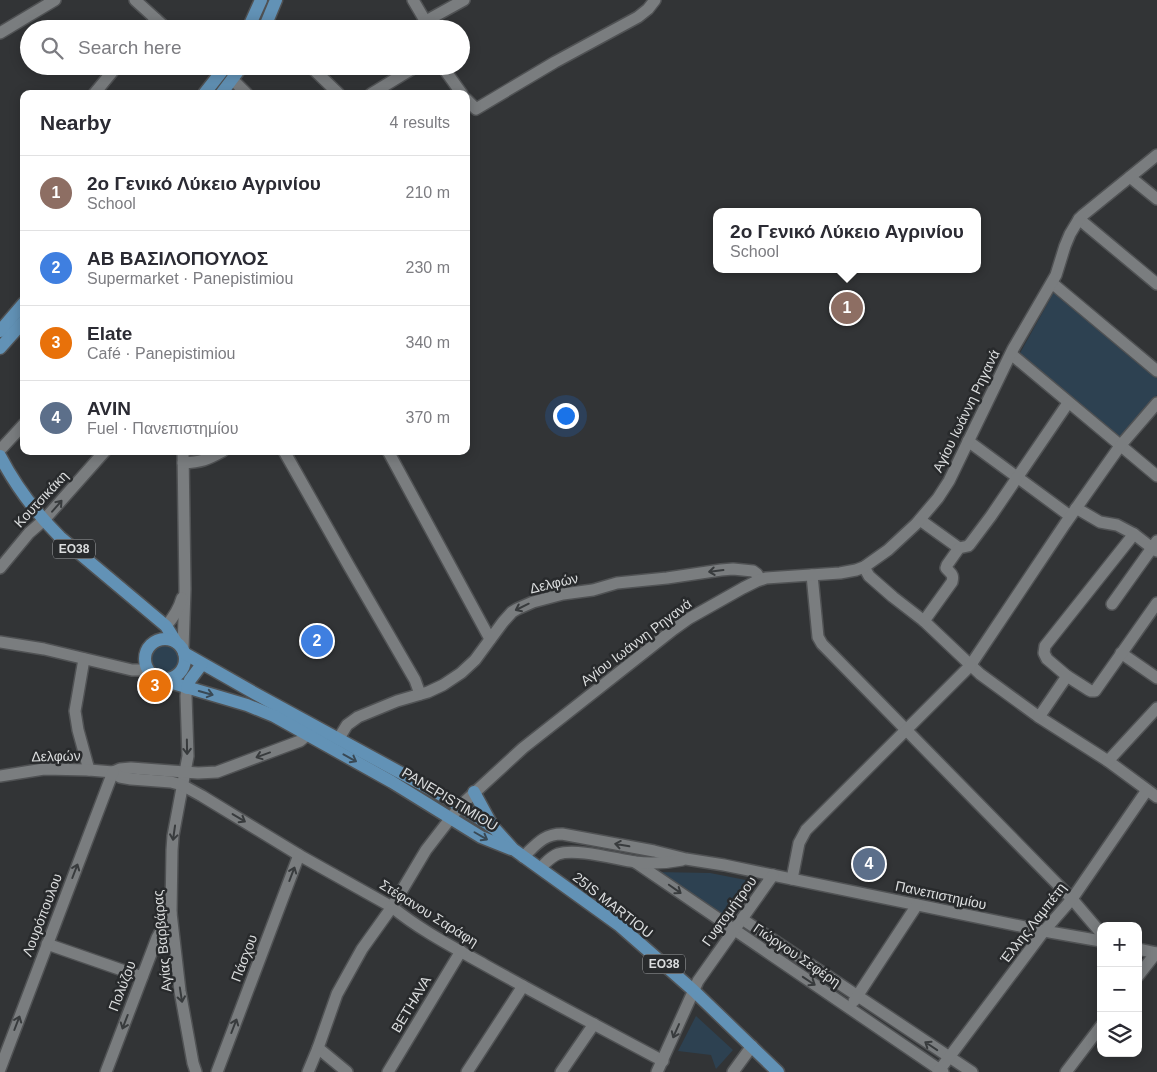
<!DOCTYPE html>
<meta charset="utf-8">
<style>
:root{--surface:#fff;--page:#f7f7f7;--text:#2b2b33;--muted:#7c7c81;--line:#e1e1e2;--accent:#db2777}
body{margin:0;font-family:Arial,sans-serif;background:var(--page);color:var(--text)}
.controls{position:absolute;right:15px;bottom:15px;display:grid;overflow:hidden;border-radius:10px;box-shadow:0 2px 12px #0003}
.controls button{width:45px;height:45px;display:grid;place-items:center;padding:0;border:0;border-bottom:1px solid var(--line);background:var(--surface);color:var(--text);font:25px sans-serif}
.you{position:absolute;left:565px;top:415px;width:18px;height:18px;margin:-12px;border:4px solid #fff;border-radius:50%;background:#1a73e8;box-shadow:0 0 0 8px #1a73e833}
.badge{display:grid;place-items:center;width:32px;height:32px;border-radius:50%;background:var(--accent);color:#fff;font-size:16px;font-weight:700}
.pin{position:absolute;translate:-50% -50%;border:2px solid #fff;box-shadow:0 1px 5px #0006}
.popup{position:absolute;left:713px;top:208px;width:268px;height:65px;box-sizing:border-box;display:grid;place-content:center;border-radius:10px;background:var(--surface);filter:drop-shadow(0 1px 4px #0005);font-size:16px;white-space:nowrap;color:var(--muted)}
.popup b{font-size:19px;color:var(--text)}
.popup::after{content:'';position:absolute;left:50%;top:100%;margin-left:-10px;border:10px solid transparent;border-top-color:var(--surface)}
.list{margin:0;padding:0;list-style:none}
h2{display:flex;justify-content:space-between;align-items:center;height:65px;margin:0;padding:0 20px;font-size:21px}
h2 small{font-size:16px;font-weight:400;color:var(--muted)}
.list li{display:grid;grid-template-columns:32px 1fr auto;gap:15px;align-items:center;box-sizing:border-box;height:75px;padding:0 20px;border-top:1px solid var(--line)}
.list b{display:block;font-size:19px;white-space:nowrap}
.list p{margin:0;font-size:16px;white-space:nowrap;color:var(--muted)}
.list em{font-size:16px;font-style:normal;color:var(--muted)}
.icon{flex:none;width:28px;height:28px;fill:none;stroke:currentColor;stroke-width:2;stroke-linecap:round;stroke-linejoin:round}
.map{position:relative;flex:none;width:1157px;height:1072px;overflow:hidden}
.search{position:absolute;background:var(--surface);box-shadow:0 2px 12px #0003;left:20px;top:20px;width:450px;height:55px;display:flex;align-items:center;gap:12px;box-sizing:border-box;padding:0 18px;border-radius:28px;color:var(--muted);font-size:19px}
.panel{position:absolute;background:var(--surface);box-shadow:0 2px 12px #0003;left:20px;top:90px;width:450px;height:365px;border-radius:10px}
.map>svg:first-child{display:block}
.green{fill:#2d4151}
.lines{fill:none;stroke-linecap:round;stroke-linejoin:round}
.minor-casing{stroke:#505254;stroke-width:14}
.major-casing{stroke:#505254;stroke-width:15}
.minor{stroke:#7a7d7f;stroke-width:11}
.major{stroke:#6292b6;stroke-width:12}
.oneway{stroke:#383b3d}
.oneway2{stroke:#394955}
.labels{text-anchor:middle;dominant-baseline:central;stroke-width:5;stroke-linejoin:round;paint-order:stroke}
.shield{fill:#282a2c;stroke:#a5a7a9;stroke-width:1}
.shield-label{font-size:12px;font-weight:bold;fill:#dbddde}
.street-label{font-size:14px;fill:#dbddde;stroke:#282a2c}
</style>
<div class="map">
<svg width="1157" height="1072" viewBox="0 0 1157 1072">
<rect width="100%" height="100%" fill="#323436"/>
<g class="green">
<path d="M1054,292L1157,378V395L1122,439L1020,353Z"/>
<circle cx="165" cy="659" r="13"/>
<path d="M656,872L710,873L756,882L728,919Z"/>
<path d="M696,1016L733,1050L716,1069L711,1055L678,1051Z"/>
</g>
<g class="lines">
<defs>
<g id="minor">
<path d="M135,0L167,29"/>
<path d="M413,0L430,29"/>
<path d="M426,21L464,0"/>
<path d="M148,29L156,19"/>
<path d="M0,33L55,0"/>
<path d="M210,66L219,75"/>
<path d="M310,66L339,94"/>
<path d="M442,66L462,94"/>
<path d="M232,79L247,94"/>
<path d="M94,94L117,66"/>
<path d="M371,94L402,75L417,66"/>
<path d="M466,99L476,109L555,62L638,17L648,9L655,0"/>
<path d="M1130,177L1157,199"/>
<path d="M1079,219L1157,284"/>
<path d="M1052,283L1157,371"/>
<path d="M1011,354L1157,476"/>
<path d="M968,441L1070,516"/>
<path d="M0,450L24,424"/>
<path d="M183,451L185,589L183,649"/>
<path d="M284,451L349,566L415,680L420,694"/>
<path d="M388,451L490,639"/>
<path d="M183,463C201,462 207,460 223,451"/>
<path d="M1076,508L1100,522L1117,525L1134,534"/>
<path d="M920,520L959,548"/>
<path d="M864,567L869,576L893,597L924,621L980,674L1039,717L1108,761L1157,797"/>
<path d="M0,568L29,533L44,520L105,451"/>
<path d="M812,575L818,637L822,644L1072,899L1101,933"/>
<path d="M1112,604L1152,548L1157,551"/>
<path d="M924,621L952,582C954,574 951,574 946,568L947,565L959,548L968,546L970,544L991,516L1068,403"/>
<path d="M166,626C173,618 179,609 182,598"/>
<path d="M0,642L44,649L132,670H147"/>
<path d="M1121,653L1157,678"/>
<path d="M84,659L75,711L78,730L89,770"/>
<path d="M1067,676L1089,690L1091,691H1095L1157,603"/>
<path d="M187,688L186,696L188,756L173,836L172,850L171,913L180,991L193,1063L196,1072"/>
<path d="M1039,717L1067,676L1047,659L1044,653L1045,646L1134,534L1152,548L1157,541"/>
<path d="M339,738L347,725L358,717L397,701L428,692L443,685L461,673L475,660L503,622L512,612L517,609L533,602L563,594L593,590L617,583L667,578L721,570L733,569L753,571L757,574L760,579"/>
<path d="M1108,761L1157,708"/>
<path d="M113,772L120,769L131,768L198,773L217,772L300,741L307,735L311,729"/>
<path d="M0,776L44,769L89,770L113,772L120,777L131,779L171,782L182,785L202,796L299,855L392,907C420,930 453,947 485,965C544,998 603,1029 663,1061"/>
<path d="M523,857C536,845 543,834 562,834L654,851L686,859L724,865L1044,931L1101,941"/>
<path d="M635,862L943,1072"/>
<path d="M540,868C546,863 550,857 558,854C576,848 615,859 635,862C651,864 667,863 682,860"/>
<path d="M792,879L799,843L806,830L970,666L1065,524L1120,446L1157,403"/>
<path d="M742,919L972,1072"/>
<path d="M47,944L142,977"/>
<path d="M1138,949L1157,953"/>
<path d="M1138,976L1156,953"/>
<path d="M854,1001L917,905"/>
<path d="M318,1048L347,1072"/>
<path d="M0,1069L113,772"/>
<path d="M106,1072L157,938L171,913"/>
<path d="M217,1072L299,855"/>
<path d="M308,1072L318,1048L337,994L362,949L392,907L426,850L460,806L523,748L674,629L688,619L743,588L757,581L766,578L840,573L856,570L864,567L888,550L916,524L938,498L949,481L1013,349L1056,275L1065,246L1070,234L1079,219L1083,215L1157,155"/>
<path d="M388,1072L461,951"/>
<path d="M467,1072L523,986"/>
<path d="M561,1072L594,1024"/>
<path d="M657,1072L698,981L773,875"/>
<path d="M733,1072L752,1046"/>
<path d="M938,1072L1044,931L1072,899L1147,790"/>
<path d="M1066,1072L1101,1026"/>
</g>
<g id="major">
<path d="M248,29L261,0"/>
<path d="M264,29L276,0"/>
<path d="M204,94L226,66"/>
<path d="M221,94L242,66"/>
<path d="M0,331L24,303"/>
<path d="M0,348L24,321"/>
<path d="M0,456C15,485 37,514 60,537L166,626L176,642"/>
<circle cx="165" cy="659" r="20"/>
<path d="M184,653L256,694L445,797L488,824L495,829L513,849L620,926L693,990L778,1072"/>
<path d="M159,679L247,705L274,716L392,782L481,837L511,849"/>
<path d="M187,688L190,680L202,664"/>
<path d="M474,792L492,825"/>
</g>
</defs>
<use href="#minor" class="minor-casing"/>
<use href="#major" class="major-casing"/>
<use href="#minor" class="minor"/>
<use href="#major" class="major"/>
</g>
<defs><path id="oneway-shaft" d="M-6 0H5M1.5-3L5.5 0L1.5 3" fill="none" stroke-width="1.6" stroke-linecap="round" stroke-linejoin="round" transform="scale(1.25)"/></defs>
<g class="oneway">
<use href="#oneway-shaft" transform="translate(57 506) rotate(-49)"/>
<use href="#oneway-shaft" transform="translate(716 571) rotate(173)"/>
<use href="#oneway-shaft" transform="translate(522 607) rotate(154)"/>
<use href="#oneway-shaft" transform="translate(187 747) rotate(89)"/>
<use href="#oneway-shaft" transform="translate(263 755) rotate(160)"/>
<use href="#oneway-shaft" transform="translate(239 818) rotate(31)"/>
<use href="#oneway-shaft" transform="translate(174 833) rotate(98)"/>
<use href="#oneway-shaft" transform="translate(622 845) rotate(-170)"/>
<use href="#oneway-shaft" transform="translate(75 871) rotate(-69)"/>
<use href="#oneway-shaft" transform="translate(292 874) rotate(-69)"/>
<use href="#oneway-shaft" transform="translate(675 889) rotate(35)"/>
<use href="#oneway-shaft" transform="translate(809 981) rotate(34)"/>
<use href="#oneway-shaft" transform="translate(181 995) rotate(81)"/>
<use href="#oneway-shaft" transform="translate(125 1022) rotate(111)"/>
<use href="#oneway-shaft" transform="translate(17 1023) rotate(-69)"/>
<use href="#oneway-shaft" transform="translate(234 1026) rotate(-69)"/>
<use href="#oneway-shaft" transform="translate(676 1031) rotate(114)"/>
<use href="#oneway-shaft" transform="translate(931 1046) rotate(-146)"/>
</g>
<g class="oneway2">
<use href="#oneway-shaft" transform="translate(206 693) rotate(16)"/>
<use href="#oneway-shaft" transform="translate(350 758) rotate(29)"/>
<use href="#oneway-shaft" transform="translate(481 836) rotate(30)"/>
</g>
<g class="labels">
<g class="shield">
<rect x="53" y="539.5" width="42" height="19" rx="4"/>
<rect x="643" y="954.5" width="42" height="19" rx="4"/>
</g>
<g class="shield-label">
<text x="74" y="549">ΕΟ38</text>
<text x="664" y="964">ΕΟ38</text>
</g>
<g class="street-label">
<text transform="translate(966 411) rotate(-64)">Αγίου Ιωάννη Ρηγανά</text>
<text transform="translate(41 499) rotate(-47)">Κουτσικάκη</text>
<text transform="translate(554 583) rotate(-13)">Δελφών</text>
<text transform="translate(636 642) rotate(-37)">Αγίου Ιωάννη Ρηγανά</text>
<text transform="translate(56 756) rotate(-1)">Δελφών</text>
<text transform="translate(450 799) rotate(31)">PANEPISTIMIOU</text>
<text transform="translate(941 895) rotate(12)">Πανεπιστημίου</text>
<text transform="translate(613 905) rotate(38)">25IS MARTIOU</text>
<text transform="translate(729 911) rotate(-54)">Γυφτομήτρου</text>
<text transform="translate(429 913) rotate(32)">Στέφανου Σαράφη</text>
<text transform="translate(42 915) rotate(-69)">Λουρόπουλου</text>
<text transform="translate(1033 923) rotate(-52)">Έλλης Λαμπέτη</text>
<text transform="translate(162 941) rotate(-95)">Αγίας Βαρβάρας</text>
<text transform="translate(797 955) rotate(34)">Γιώργου Σεφέρη</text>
<text transform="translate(244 958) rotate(-69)">Πάσχου</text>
<text transform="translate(122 986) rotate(-69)">Πολύζου</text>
<text transform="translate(411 1004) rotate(-59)">BETHAVA</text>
</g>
</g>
</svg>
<div class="controls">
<button>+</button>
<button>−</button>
<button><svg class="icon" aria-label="layers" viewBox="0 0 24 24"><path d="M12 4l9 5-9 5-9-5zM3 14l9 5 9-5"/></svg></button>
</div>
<div class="you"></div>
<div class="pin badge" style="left:847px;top:308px;background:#8d6e63">1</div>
<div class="popup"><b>2ο Γενικό Λύκειο Αγρινίου</b>School</div>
<div class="pin badge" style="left:317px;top:641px;background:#3f7fe0">2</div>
<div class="pin badge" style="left:155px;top:686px;background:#e8710a">3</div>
<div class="pin badge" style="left:869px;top:864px;background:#5c6f8a">4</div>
<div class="search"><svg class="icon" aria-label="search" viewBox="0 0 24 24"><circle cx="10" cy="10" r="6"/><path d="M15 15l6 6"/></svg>Search here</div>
<section class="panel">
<h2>Nearby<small>4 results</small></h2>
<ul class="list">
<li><span class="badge" style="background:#8d6e63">1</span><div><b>2ο Γενικό Λύκειο Αγρινίου</b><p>School</p></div><em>210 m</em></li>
<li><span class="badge" style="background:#3f7fe0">2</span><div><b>ΑΒ ΒΑΣΙΛΟΠΟΥΛΟΣ</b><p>Supermarket · Panepistimiou</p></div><em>230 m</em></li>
<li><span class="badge" style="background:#e8710a">3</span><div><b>Elate</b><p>Café · Panepistimiou</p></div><em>340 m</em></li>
<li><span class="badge" style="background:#5c6f8a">4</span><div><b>AVIN</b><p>Fuel · Πανεπιστημίου</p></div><em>370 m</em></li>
</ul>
</section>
</div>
